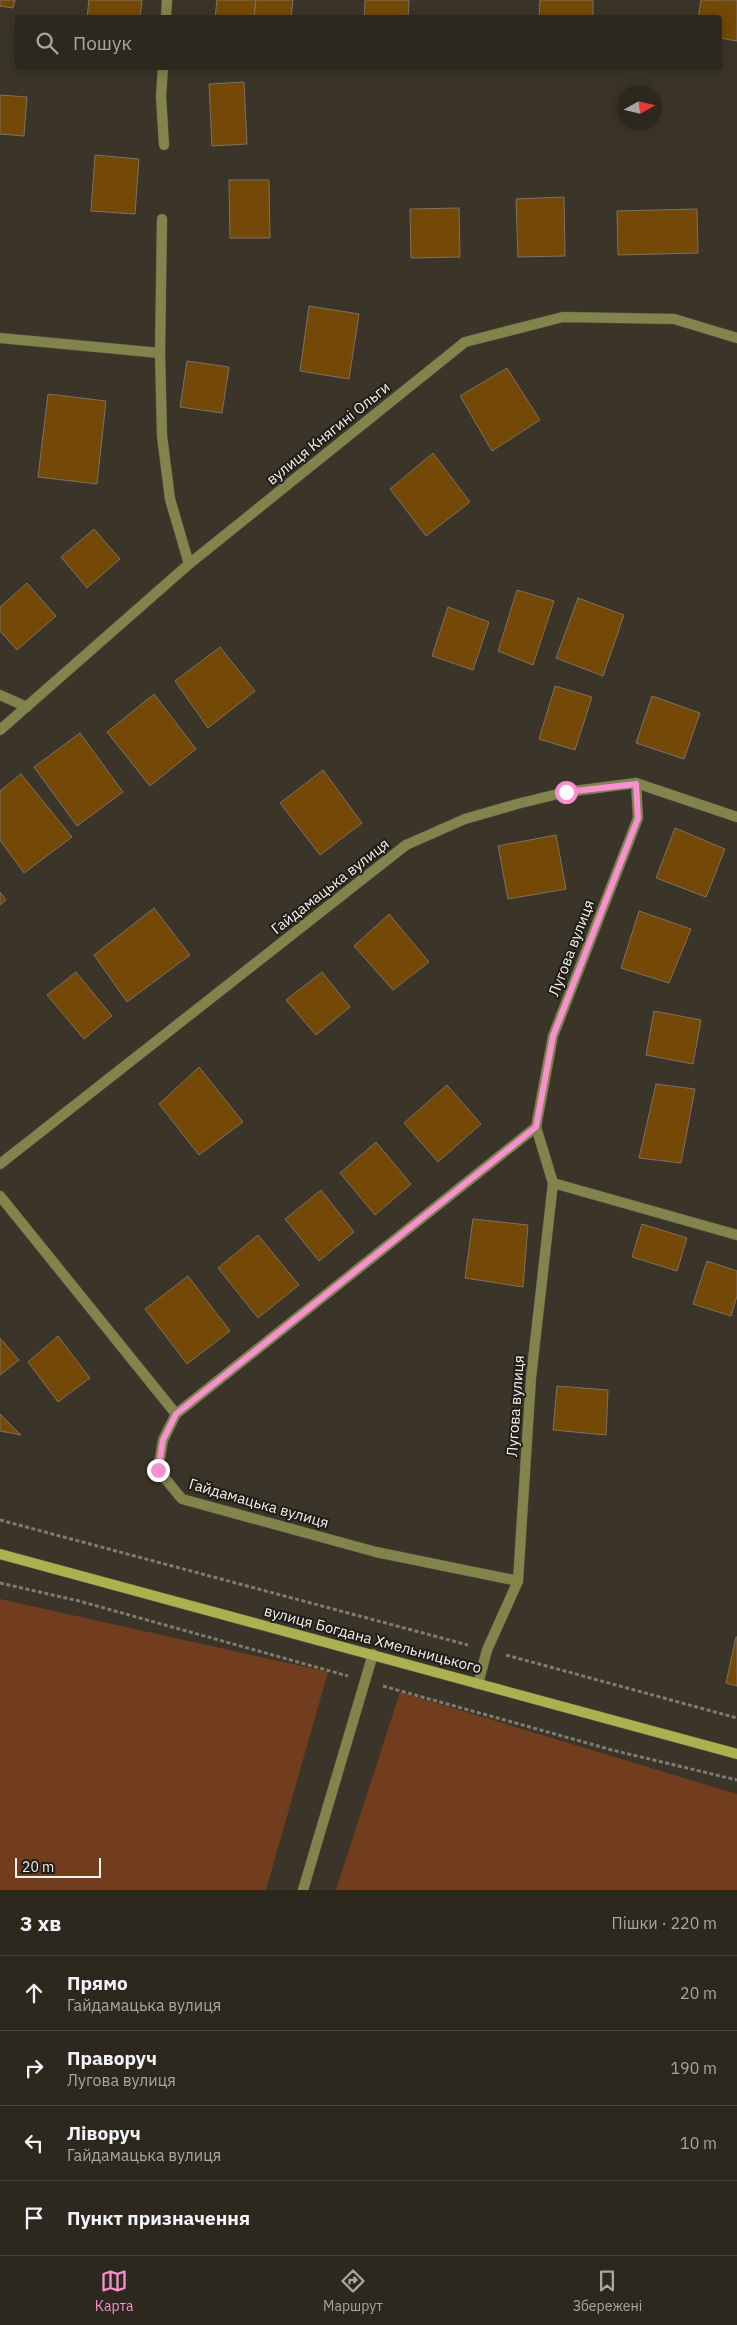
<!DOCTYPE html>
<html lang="uk">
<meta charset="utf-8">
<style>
:root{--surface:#2c281e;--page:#343027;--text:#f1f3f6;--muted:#a6a6a4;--line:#48443c;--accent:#f790ce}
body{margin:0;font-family:"IBM Plex Sans",sans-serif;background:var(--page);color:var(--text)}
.compass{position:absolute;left:617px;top:85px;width:45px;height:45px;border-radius:50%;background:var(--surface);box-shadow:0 2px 12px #0003;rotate:82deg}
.scale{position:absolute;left:15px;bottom:12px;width:86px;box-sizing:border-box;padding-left:5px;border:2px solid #f4f1e9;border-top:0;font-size:14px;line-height:18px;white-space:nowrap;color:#f4f1e9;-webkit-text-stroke:4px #1f1d17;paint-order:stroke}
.stop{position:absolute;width:15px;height:15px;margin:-11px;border:4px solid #f790ce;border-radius:50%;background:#fff}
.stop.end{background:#f790ce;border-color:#fff;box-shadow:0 1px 5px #0008}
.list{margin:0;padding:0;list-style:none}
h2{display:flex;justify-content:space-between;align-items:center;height:65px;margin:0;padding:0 20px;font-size:21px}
h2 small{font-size:16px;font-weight:400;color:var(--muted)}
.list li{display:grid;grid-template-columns:32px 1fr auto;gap:15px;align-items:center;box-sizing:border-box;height:75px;padding:0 20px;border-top:1px solid var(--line)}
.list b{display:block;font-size:19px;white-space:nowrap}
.list p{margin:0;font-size:16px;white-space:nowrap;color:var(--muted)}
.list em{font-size:16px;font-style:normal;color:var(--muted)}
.icon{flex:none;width:28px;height:28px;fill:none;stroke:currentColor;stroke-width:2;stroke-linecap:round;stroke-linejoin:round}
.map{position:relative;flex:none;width:737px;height:1890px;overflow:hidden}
.search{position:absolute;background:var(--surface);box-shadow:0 2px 12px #0003;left:15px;right:15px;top:15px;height:55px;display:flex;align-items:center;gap:12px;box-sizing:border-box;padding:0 18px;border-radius:5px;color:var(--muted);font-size:19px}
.sheet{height:365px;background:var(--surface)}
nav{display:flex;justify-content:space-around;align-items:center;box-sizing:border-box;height:70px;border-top:1px solid var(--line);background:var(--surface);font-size:14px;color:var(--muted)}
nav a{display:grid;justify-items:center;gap:2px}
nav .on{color:var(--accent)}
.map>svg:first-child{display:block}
.green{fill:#723c1e}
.building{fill:#744806;stroke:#7c7165}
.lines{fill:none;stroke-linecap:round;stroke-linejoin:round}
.minor-casing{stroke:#585347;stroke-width:11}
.secondary-casing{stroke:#585347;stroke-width:11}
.path{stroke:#7f7b70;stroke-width:3;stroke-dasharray:4 2.5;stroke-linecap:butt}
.minor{stroke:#81844b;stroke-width:10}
.secondary{stroke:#acb150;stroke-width:10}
.route{stroke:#f790ce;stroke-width:6}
.labels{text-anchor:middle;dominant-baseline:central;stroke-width:4;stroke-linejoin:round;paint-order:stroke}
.street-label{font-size:15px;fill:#f4f1e9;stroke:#1f1d17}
</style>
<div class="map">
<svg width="737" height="1890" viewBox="0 0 737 1890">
<rect width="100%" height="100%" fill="#3a3528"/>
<g class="green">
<path d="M0,1599L328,1672L266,1890H0Z"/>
<path d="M400,1692L737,1794V1890H336Z"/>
</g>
<g class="building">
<path d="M0,0H15L13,8L0,6Z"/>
<path d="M89,0H142L140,18H87Z"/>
<path d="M217,0H256L254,18H215Z"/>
<path d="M256,0H293L291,18H254Z"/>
<path d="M365,0H409L408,18H364Z"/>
<path d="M540,0H593V18H539Z"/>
<path d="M701,0H737V41L720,38V18H698Z"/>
<path d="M244,82L247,144L212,146L209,84Z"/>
<path d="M0,95L27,97L24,136L0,134Z"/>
<path d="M95,155L139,159L135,214L91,211Z"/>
<path d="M229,180H269L270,238H230Z"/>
<path d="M564,197L565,256L518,257L516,199Z"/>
<path d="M459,208L460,257L411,258L410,209Z"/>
<path d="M697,209L698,253L618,255L617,211Z"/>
<path d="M309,306L359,314L349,379L300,371Z"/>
<path d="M187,361L229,367L222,413L180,407Z"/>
<path d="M507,368L540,420L492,451L460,396Z"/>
<path d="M48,394L106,401L97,484L38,477Z"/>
<path d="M433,453L470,502L426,536L390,489Z"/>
<path d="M94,529L120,559L87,588L61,557Z"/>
<path d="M27,583L56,616L17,650L0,631V607Z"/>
<path d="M517,590L554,601L533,665L498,651Z"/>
<path d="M578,598L624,615L603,676L556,658Z"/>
<path d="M448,607L489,622L473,670L432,656Z"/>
<path d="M220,647L255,691L208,728L175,681Z"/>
<path d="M555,686L592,697L575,750L539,739Z"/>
<path d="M154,694L196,749L150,786L107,732Z"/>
<path d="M652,696L700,713L684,759L636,743Z"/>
<path d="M80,733L123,792L77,826L34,767Z"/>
<path d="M323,770L362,823L320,855L280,803Z"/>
<path d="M21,774L72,837L24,873L0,840V791Z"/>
<path d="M675,828L725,849L706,897L656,878Z"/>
<path d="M556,835L566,889L508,899L498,846Z"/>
<path d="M0,892L6,900L0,905Z"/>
<path d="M154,908L190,955L127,1002L94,955Z"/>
<path d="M639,911L691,929L669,983L621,968Z"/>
<path d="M389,914L429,962L393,990L354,946Z"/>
<path d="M76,972L112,1016L84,1039L47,995Z"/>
<path d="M322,972L350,1007L316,1035L286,1000Z"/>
<path d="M654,1011L701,1020L693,1064L646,1055Z"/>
<path d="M199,1067L243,1122L199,1155L159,1104Z"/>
<path d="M656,1084L695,1089L681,1163L639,1158Z"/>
<path d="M447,1085L481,1124L438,1162L404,1123Z"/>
<path d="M376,1142L411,1184L375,1215L340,1173Z"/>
<path d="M321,1190L354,1232L319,1261L285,1219Z"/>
<path d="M473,1219L528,1225L523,1287L465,1278Z"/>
<path d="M642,1224L687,1238L677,1271L632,1257Z"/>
<path d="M258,1235L299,1285L258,1318L218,1268Z"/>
<path d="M707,1261L737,1271V1296L731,1316L693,1304Z"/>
<path d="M188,1276L230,1331L187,1364L145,1309Z"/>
<path d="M58,1336L90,1378L58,1402L28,1362Z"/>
<path d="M0,1338L19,1360L0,1375Z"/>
<path d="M557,1386L608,1390L606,1435L553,1430Z"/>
<path d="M0,1414L21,1435L0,1431Z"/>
<path d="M736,1637H737V1686L726,1683Z"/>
</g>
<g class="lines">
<defs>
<g id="minor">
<path d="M166,18L167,0"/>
<path d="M163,68L161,96L164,145"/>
<path d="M162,219L160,353L162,436L170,499L189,564"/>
<path d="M0,338L160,353"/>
<path d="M0,695L27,707"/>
<path d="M0,730L189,564L465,342L563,317L674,319L737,338"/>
<path d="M0,1164L406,845L465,819L517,804L566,792L636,783L737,817"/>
<path d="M553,1183L737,1235"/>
<path d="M0,1196L176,1414L163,1440L158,1470L182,1499L376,1552L518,1581"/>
<path d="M176,1414L536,1127"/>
<path d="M478,1684L487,1650L518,1581L531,1378L553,1183L536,1127L553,1036L638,818L636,783"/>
<path d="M303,1890L373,1654"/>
</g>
<path id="secondary" d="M0,1554L737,1754"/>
</defs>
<use href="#minor" class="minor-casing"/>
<use href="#secondary" class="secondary-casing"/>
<g class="path">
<path d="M0,1520L468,1645"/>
<path d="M0,1583L79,1601L348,1676"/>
<path d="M506,1655L737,1718"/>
<path d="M383,1686L612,1750L737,1780"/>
</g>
<use href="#minor" class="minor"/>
<use href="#secondary" class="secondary"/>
</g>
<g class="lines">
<path class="route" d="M158,1470L163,1440L176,1414L536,1127L553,1036L638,818L636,784L566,792"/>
</g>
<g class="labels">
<g class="street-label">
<text transform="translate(328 433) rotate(-39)">вулиця Княгині Ольги</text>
<text transform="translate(330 886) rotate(-38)">Гайдамацька вулиця</text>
<text transform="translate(571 948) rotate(-69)">Лугова вулиця</text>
<text transform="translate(515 1406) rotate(-86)">Лугова вулиця</text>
<text transform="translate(259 1503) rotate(16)">Гайдамацька вулиця</text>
<text transform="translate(373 1639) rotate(15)">вулиця Богдана Хмельницького</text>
</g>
</g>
</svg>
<svg class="compass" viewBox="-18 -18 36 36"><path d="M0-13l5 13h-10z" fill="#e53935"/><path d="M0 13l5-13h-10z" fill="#a6a6a4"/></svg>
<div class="scale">20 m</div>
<div class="stop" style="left:566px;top:792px"></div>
<div class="stop end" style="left:158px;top:1470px"></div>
<div class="search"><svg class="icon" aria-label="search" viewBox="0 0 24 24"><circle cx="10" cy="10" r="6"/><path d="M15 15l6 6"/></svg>Пошук</div>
</div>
<section class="sheet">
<h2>3 хв<small>Пішки · 220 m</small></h2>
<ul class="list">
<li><svg class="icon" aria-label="ahead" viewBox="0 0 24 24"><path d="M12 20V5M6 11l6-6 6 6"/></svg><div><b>Прямо</b><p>Гайдамацька вулиця</p></div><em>20 m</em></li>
<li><svg class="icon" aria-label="right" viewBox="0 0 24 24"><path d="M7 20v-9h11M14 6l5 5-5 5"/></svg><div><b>Праворуч</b><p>Лугова вулиця</p></div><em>190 m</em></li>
<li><svg class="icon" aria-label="left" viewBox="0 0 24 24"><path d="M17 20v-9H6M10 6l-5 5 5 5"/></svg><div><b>Ліворуч</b><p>Гайдамацька вулиця</p></div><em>10 m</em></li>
<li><svg class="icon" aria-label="arrive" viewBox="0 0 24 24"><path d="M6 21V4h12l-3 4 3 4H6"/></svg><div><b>Пункт призначення</b></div></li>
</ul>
</section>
<nav>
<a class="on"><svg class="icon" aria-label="map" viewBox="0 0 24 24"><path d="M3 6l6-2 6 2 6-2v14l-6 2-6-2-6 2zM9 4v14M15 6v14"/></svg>Карта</a>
<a><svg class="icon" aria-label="directions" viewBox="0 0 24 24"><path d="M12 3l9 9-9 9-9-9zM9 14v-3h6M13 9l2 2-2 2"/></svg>Маршрут</a>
<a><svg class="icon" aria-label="saved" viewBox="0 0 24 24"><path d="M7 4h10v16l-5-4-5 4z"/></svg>Збережені</a>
</nav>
